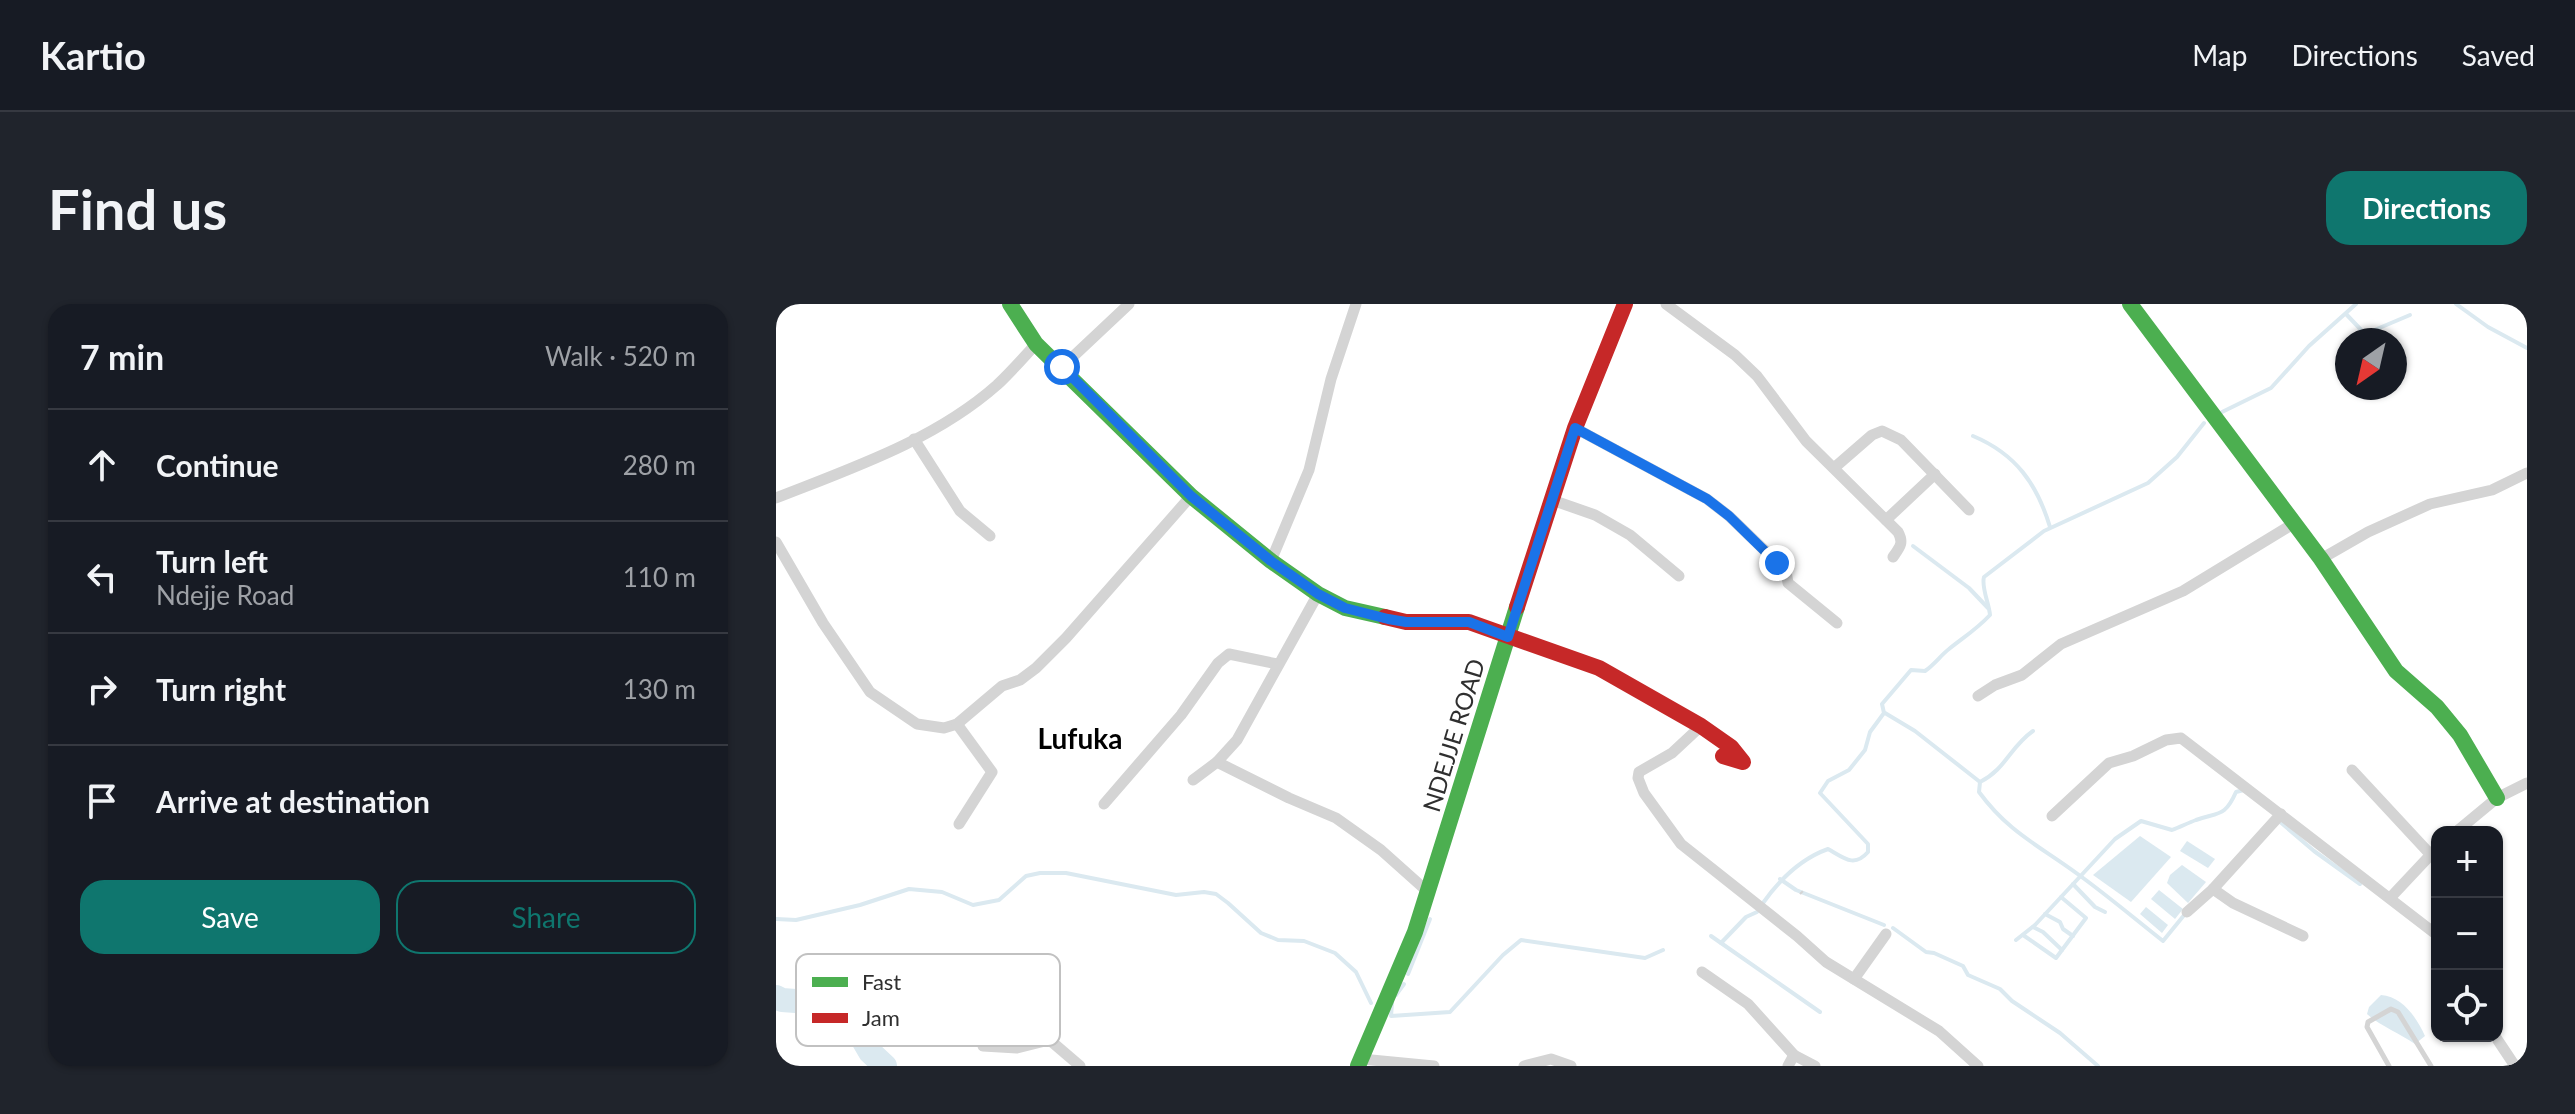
<!DOCTYPE html>
<meta charset="utf-8">
<style>
:root{--surface:#171b24;--page:#20242c;--text:#f1f3f6;--muted:#9ea1a6;--line:#363941;--accent:#0f766e}
body{margin:0;font-family:Lato,sans-serif;background:var(--page);color:var(--text)}
.controls{position:absolute;right:24px;bottom:24px;display:grid;overflow:hidden;border-radius:16px;box-shadow:0 2px 6px #0004}
.controls button{width:72px;height:72px;display:grid;place-items:center;padding:0;border:0;border-bottom:2px solid var(--line);background:var(--surface);color:var(--text);font:40px sans-serif}
.compass{position:absolute;left:1559px;top:24px;width:72px;height:72px;border-radius:50%;background:var(--surface);box-shadow:0 2px 6px #0004;rotate:214deg}
.stop{position:absolute;width:24px;height:24px;margin:-18px;border:6px solid #1a73e8;border-radius:50%;background:#fff}
.stop.end{background:#1a73e8;border-color:#fff;box-shadow:0 2px 8px #0008}
.list{margin:0;padding:0;list-style:none}
h2{display:flex;justify-content:space-between;align-items:center;height:104px;margin:0;padding:0 32px;font-size:34px}
h2 small{font-size:26px;font-weight:400;color:var(--muted)}
.list li{display:grid;grid-template-columns:52px 1fr auto;gap:24px;align-items:center;box-sizing:border-box;height:112px;padding:0 32px;border-top:2px solid var(--line)}
.list b{display:block;font-size:30px;white-space:nowrap}
.list p{margin:0;font-size:26px;white-space:nowrap;color:var(--muted)}
.list em{font-size:26px;font-style:normal;color:var(--muted)}
.actions{display:flex;gap:16px;padding:24px 32px}
.actions a{flex:1;padding:18px 0;border:2px solid var(--accent);border-radius:24px;text-align:center;font-size:28px;color:var(--accent)}
.actions .main{background:var(--accent);color:#fff}
.icon{flex:none;width:44px;height:44px;fill:none;stroke:currentColor;stroke-width:2;stroke-linecap:round;stroke-linejoin:round}
.map{position:relative;flex:none;width:1751px;height:762px;overflow:hidden;border-radius:24px}
header{display:flex;align-items:center;gap:48px;box-sizing:border-box;height:112px;padding:0 40px;background:var(--surface);border-bottom:2px solid var(--line)}
header strong{font-size:38px}
nav{display:flex;gap:44px;margin-inline-start:auto;font-size:28px}
.intro{display:flex;align-items:center;justify-content:space-between;box-sizing:border-box;height:192px;padding:0 48px}
h1{margin:0;font-size:56px}
.button{padding:20px 36px;border-radius:24px;background:var(--accent);color:#fff;font-size:28px;font-weight:700}
main{display:flex;gap:48px;padding:0 48px}
aside{flex:1;background:var(--surface);border-radius:24px;box-shadow:0 2px 6px #0004}
.map>svg:first-child{display:block}
.water{fill:#dbe9f0}
.lines{fill:none;stroke-linecap:round;stroke-linejoin:round}
.stream{stroke:#dbe9f0;stroke-width:4}
.river{stroke:#dbe9f0;stroke-width:24}
.path{stroke:#d4d4d4;stroke-width:2;stroke-dasharray:4 4;stroke-linecap:butt}
.lane{stroke:#d4d4d4;stroke-width:5}
.street{stroke:#d4d4d4;stroke-width:11}
.fast{stroke:#4caf50;stroke-width:16}
.jam{stroke:#c62828;stroke-width:16}
.route{stroke:#1a73e8;stroke-width:10}
.labels{text-anchor:middle;dominant-baseline:central;stroke-width:8;stroke-linejoin:round;paint-order:stroke}
.street-label{font-size:24px;fill:#2f2f2f;stroke:#fff}
.quarter-label{font-size:28px;font-weight:bold;fill:#000;stroke:#fff}
.key{fill:#fff;stroke:#c1c1c1;stroke-width:2}
.key-label{font-size:22px;fill:#2f2f2f}
</style>
<header>
<strong>Kartio</strong>
<nav><a>Map</a><a>Directions</a><a>Saved</a></nav>
</header>
<div class="intro"><h1>Find us</h1><a class="button">Directions</a></div>
<main>
<aside>
<h2>7 min<small>Walk · 520 m</small></h2>
<ul class="list">
<li><svg class="icon" aria-label="ahead" viewBox="0 0 24 24"><path d="M12 20V5M6 11l6-6 6 6"/></svg><div><b>Continue</b></div><em>280 m</em></li>
<li><svg class="icon" aria-label="left" viewBox="0 0 24 24"><path d="M17 20v-9H6M10 6l-5 5 5 5"/></svg><div><b>Turn left</b><p>Ndejje Road</p></div><em>110 m</em></li>
<li><svg class="icon" aria-label="right" viewBox="0 0 24 24"><path d="M7 20v-9h11M14 6l5 5-5 5"/></svg><div><b>Turn right</b></div><em>130 m</em></li>
<li><svg class="icon" aria-label="arrive" viewBox="0 0 24 24"><path d="M6 21V4h12l-3 4 3 4H6"/></svg><div><b>Arrive at destination</b></div></li>
</ul>
<div class="actions"><a class="main">Save</a><a>Share</a></div>
</aside>
<div class="map">
<svg width="1751" height="762" viewBox="0 0 1751 762">
<rect width="100%" height="100%" fill="#fff"/>
<g class="water">
<path d="M1364,532L1395,553L1355,598L1317,571Z"/>
<path d="M1411,537L1439,555L1432,564L1404,547Z"/>
<path d="M1406,561L1430,578L1412,599L1391,579L1394,571Z"/>
<path d="M1383,586L1407,605L1399,615L1375,595Z"/>
<path d="M1370,603L1392,621L1386,629L1364,610Z"/>
<path d="M1605,691C1626,692 1641,714 1649,732L1639,740C1623,729 1603,721 1591,710L1593,703Z"/>
</g>
<g class="lines">
<g class="stream">
<path d="M1680,0L1712,23L1751,44"/>
<path d="M1570,10L1589,30L1634,11"/>
<path d="M1444,109L1495,84L1533,42L1580,0"/>
<path d="M1197,132C1240,150 1261,180 1274,223"/>
<path d="M1137,242L1193,284L1212,304"/>
<path d="M1109,409L1139,427L1204,478C1230,465 1234,443 1257,427"/>
<path d="M1204,478L1203,488C1233,529 1264,542 1303,571C1332,592 1359,615 1387,637L1409,610"/>
<path d="M1503,517L1538,547L1584,580"/>
<path d="M1004,575L1020,586L1108,621"/>
<path d="M1297,580L1319,603L1329,608"/>
<path d="M987,599C1004,575 1024,555 1052,545C1068,554 1078,564 1092,548V540L1044,489L1052,477L1073,466L1089,446L1094,428L1108,409L1106,400L1135,366L1149,367C1159,360 1165,351 1173,345C1188,333 1201,325 1214,311C1213,299 1205,283 1208,273L1268,227L1372,179L1401,153L1428,119"/>
<path d="M1269,610L1284,618L1287,625L1297,632"/>
<path d="M0,615L20,616L84,601L133,585L166,588L197,601L223,596L250,572L264,569H290L400,591L428,588L440,590L452,599L485,629L502,636L528,637L559,649L580,668L595,699"/>
<path d="M1257,623L1267,628L1286,646"/>
<path d="M1117,624L1150,648L1158,649L1187,662L1192,671L1224,685L1236,697L1284,729L1322,762"/>
<path d="M1247,631L1280,654L1310,614L1285,593"/>
<path d="M935,632L945,639L970,613L981,608"/>
<path d="M1240,636L1259,621L1339,535L1365,517L1396,526C1404,523 1412,519 1420,516C1443,508 1449,513 1460,488L1468,486"/>
<path d="M945,639L1044,708"/>
<path d="M632,670L654,615"/>
<path d="M620,691L628,680"/>
<path d="M616,699L615,712L674,708L727,651L745,636L869,654L887,646"/>
</g>
<path class="river" d="M0,693L6,696L47,699L80,724L94,748L109,762"/>
<path class="path" d="M1024,590L1028,586"/>
<path class="lane" d="M1613,762L1591,723L1592,718L1615,705L1622,708L1655,762"/>
<g class="street">
<path d="M890,0L959,51L981,72L1030,137L1122,228C1128,239 1124,243 1117,253"/>
<path d="M286,63L353,0"/>
<path d="M799,124L931,195L953,212L1010,267L1012,279L1061,319"/>
<path d="M138,135L184,207L214,232"/>
<path d="M1058,164L1096,131L1106,127L1125,136L1193,206"/>
<path d="M0,194C76,164 159,136 221,81C235,68 247,54 260,40"/>
<path d="M776,196L819,211L854,231L903,272"/>
<path d="M1110,216L1159,170"/>
<path d="M0,238L47,319L94,388L141,420L168,424L181,420L226,382L244,376L260,364L290,334L415,192"/>
<path d="M1545,255L1592,228L1654,200L1716,186L1751,169"/>
<path d="M495,257L533,166L555,75L580,0"/>
<path d="M1202,392L1219,381L1246,371L1285,340L1407,287L1517,220"/>
<path d="M181,420L216,468L183,520"/>
<path d="M925,422L896,449L863,468L862,474L868,489L905,540L1021,632L1050,658L1163,727L1202,762"/>
<path d="M441,458L513,494L560,514L605,546L652,588"/>
<path d="M1576,466L1654,550"/>
<path d="M417,476L441,458L461,436L542,290"/>
<path d="M328,500L405,411L442,359L453,350L501,360"/>
<path d="M1276,512L1333,459L1357,452L1390,436L1405,434L1661,631"/>
<path d="M1680,528L1721,494L1751,479"/>
<path d="M1437,585L1457,599L1527,632"/>
<path d="M1615,593L1661,544"/>
<path d="M1411,608L1437,585L1505,510"/>
<path d="M926,668L972,700L1018,751L1039,762"/>
<path d="M1078,675L1110,630"/>
<path d="M262,726L304,762"/>
<path d="M1719,732L1739,762"/>
<path d="M207,742L241,744L273,736"/>
<path d="M585,755L658,762"/>
<path d="M748,762L775,755L795,762"/>
<path d="M1012,762L1018,751"/>
</g>
<g class="fast">
<path d="M234,0L260,40L415,192L495,257L542,290L569,304L609,313"/>
<path d="M1354,0L1545,255L1620,367L1661,403L1684,431L1721,494"/>
<path d="M582,762L639,628L741,303"/>
</g>
<g class="jam">
<path d="M741,303L799,124L849,0"/>
<path d="M609,313L630,318H693L823,364L925,422L955,443L967,458L947,452"/>
</g>
</g>
<g class="lines">
<path class="route" d="M286,63L415,192L495,257L542,290L569,304L612,315L630,318H693L732,333L799,124L931,195L953,212L1001,259"/>
</g>
<g class="labels">
<g class="street-label">
<text transform="translate(677 431) rotate(-73)">NDEJJE ROAD</text>
</g>
<g class="quarter-label">
<text x="304" y="434">Lufuka</text>
</g>
</g>
<rect x="20" y="650" width="264" height="92" rx="12" class="key"/>
<rect x="36" y="673" width="36" height="10" fill="#4caf50"/>
<rect x="36" y="709" width="36" height="10" fill="#c62828"/>
<g class="key-label">
<text x="86" y="686">Fast</text>
<text x="86" y="722">Jam</text>
</g>
</svg>
<div class="controls">
<button>+</button>
<button>−</button>
<button><svg class="icon" aria-label="locate" viewBox="0 0 24 24"><circle cx="12" cy="12" r="6"/><path d="M12 2v4M12 18v4M2 12h4M18 12h4"/></svg></button>
</div>
<svg class="compass" viewBox="-18 -18 36 36"><path d="M0-13l5 13h-10z" fill="#e53935"/><path d="M0 13l5-13h-10z" fill="#9ea1a6"/></svg>
<div class="stop" style="left:286px;top:63px"></div>
<div class="stop end" style="left:1001px;top:259px"></div>
</div>
</main>
